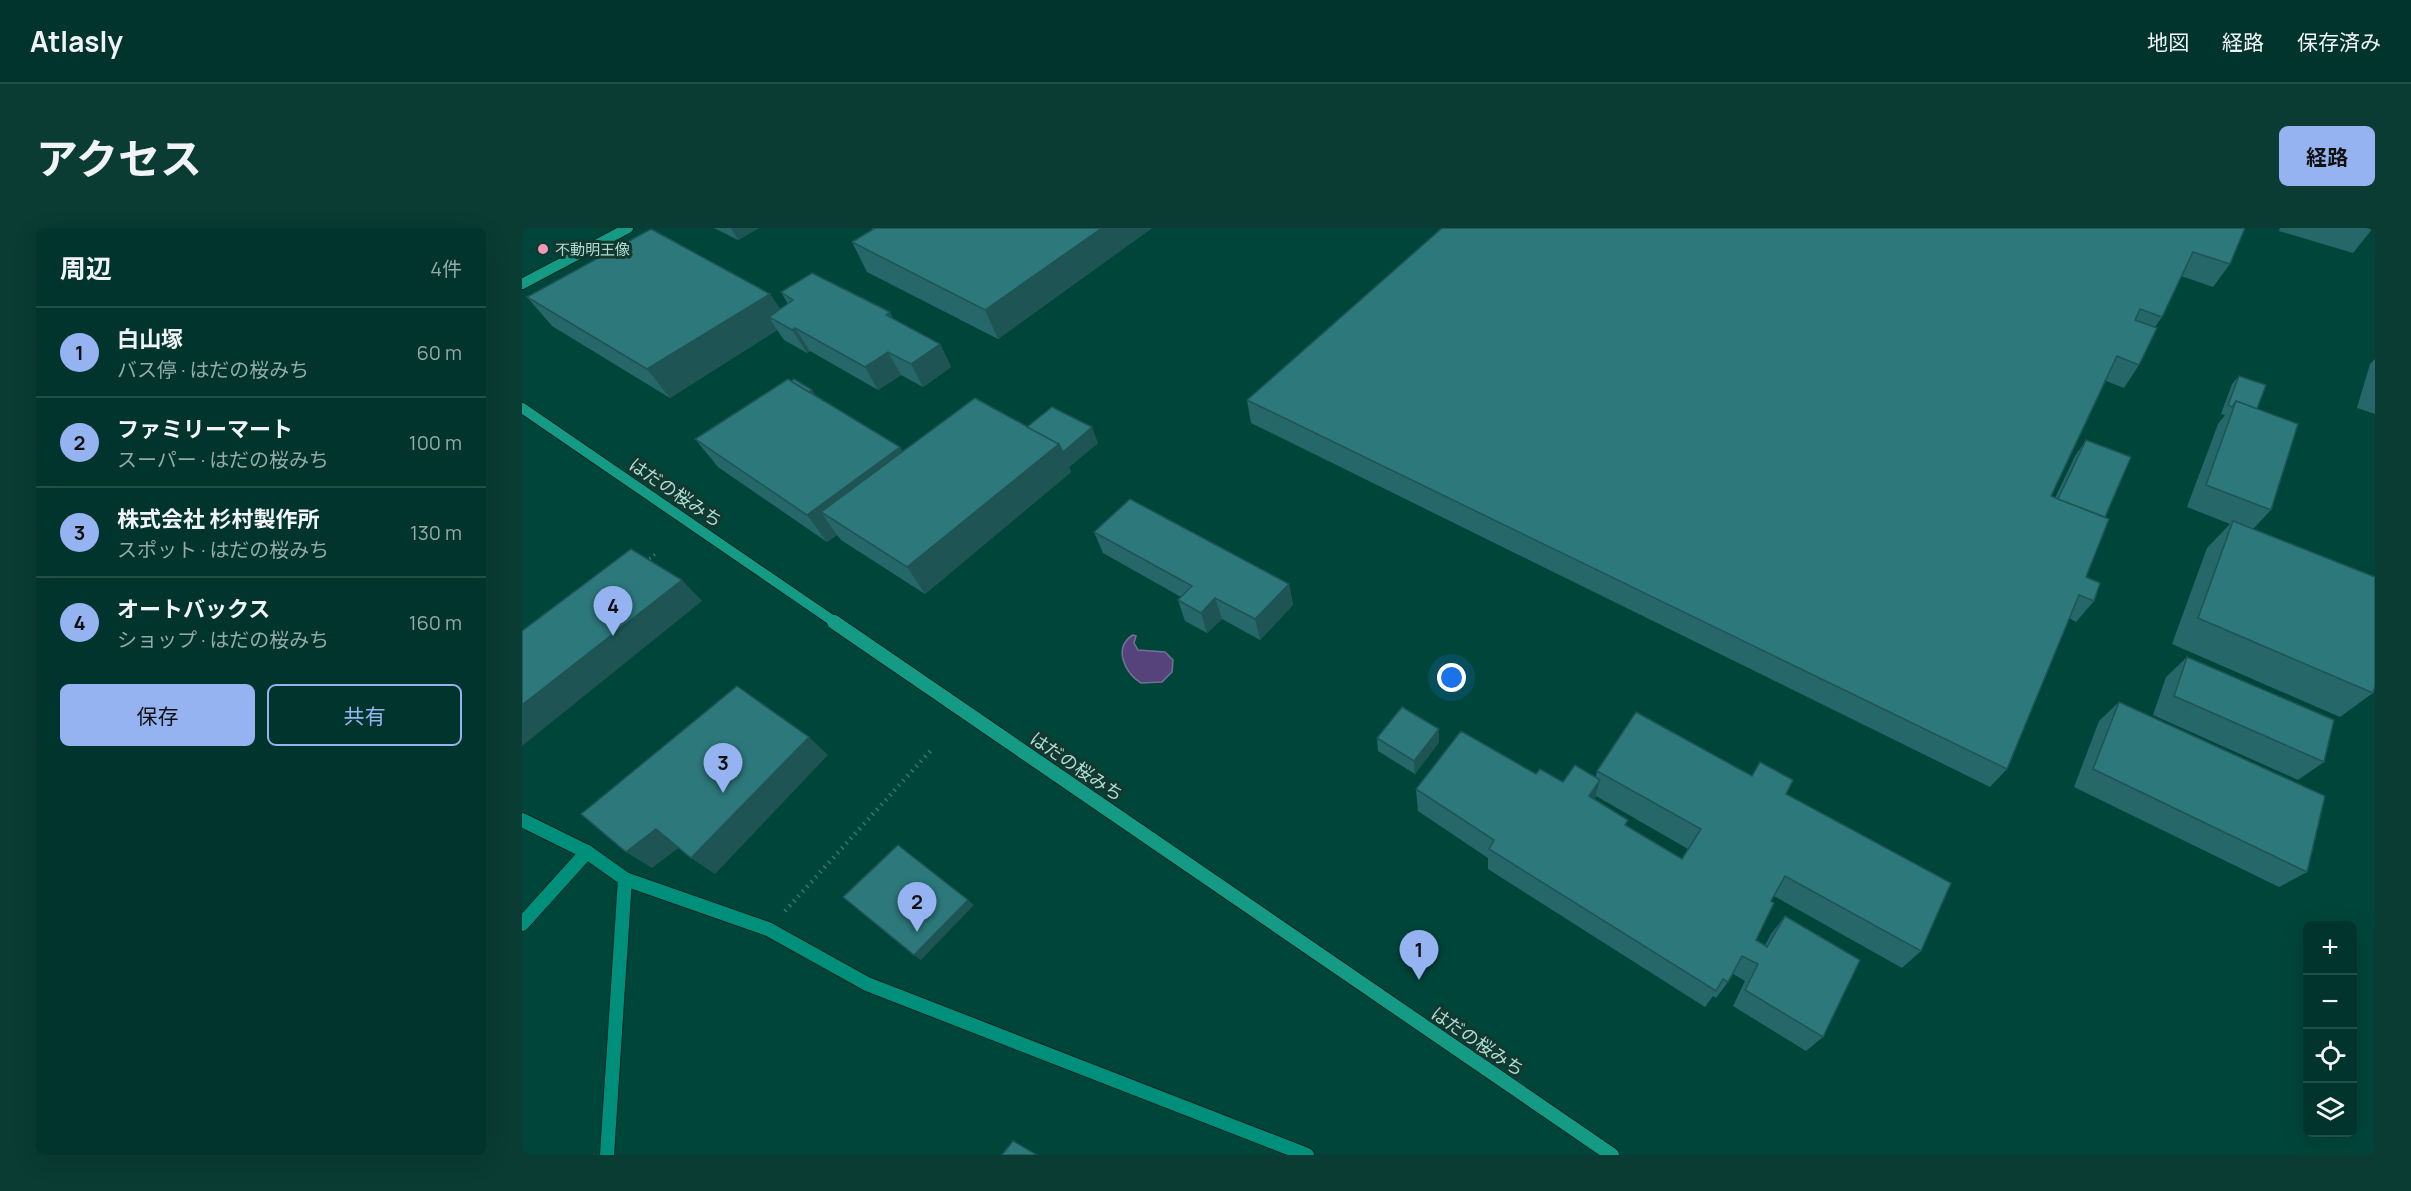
<!DOCTYPE html>
<html lang="ja">
<meta charset="utf-8">
<style>
:root{--surface:#00342c;--page:#0a3c34;--text:#f1f3f6;--muted:#95aaa9;--line:#224f48;--accent:#95b2f1}
body{margin:0;font-family:Manrope,"Noto Sans JP",sans-serif;background:var(--page);color:var(--text)}
.controls{position:absolute;right:18px;bottom:18px;display:grid;overflow:hidden;border-radius:9px;box-shadow:0 6px 24px #0002}
.controls button{width:54px;height:54px;display:grid;place-items:center;padding:0;border:0;border-bottom:2px solid var(--line);background:var(--surface);color:var(--text);font:30px sans-serif}
.you{position:absolute;left:930px;top:450px;width:21px;height:21px;margin:-15px;border:4px solid #fff;border-radius:50%;background:#1a73e8;box-shadow:0 0 0 9px #1a73e833}
.badge{display:grid;place-items:center;width:39px;height:39px;border-radius:50%;background:var(--accent);color:#111;font-size:20px;font-weight:700}
.pin{position:absolute;translate:-50% -50px;filter:drop-shadow(0 2px 3px #0008)}
.pin::after{content:'';position:absolute;top:32px;width:21px;height:18px;background:inherit;clip-path:polygon(0 0,100% 0,50% 100%)}
.list{margin:0;padding:0;list-style:none}
h2{display:flex;justify-content:space-between;align-items:center;height:78px;margin:0;padding:0 24px;font-size:26px}
h2 small{font-size:20px;font-weight:400;color:var(--muted)}
.list li{display:grid;grid-template-columns:39px 1fr auto;gap:18px;align-items:center;box-sizing:border-box;height:90px;padding:0 24px;border-top:2px solid var(--line)}
.list b{display:block;font-size:22px;white-space:nowrap}
.list p{margin:0;font-size:20px;white-space:nowrap;color:var(--muted)}
.list em{font-size:20px;font-style:normal;color:var(--muted)}
.actions{display:flex;gap:12px;padding:18px 24px}
.actions a{flex:1;padding:14px 0;border:2px solid var(--accent);border-radius:9px;text-align:center;font-size:21px;color:var(--accent)}
.actions .main{background:var(--accent);color:#111}
.icon{flex:none;width:33px;height:33px;fill:none;stroke:currentColor;stroke-width:2;stroke-linecap:round;stroke-linejoin:round}
.map{position:relative;flex:none;width:1853px;height:927px;overflow:hidden;border-radius:9px}
header{display:flex;align-items:center;gap:36px;box-sizing:border-box;height:84px;padding:0 30px;background:var(--surface);border-bottom:2px solid var(--line)}
header strong{font-size:28px}
nav{display:flex;gap:33px;margin-inline-start:auto;font-size:21px}
.intro{display:flex;align-items:center;justify-content:space-between;box-sizing:border-box;height:144px;padding:0 36px}
h1{margin:0;font-size:42px}
.button{padding:15px 27px;border-radius:9px;background:var(--accent);color:#111;font-size:21px;font-weight:700}
main{display:flex;gap:36px;padding:0 36px}
aside{flex:1;background:var(--surface);border-radius:9px;box-shadow:0 6px 24px #0002}
.map>svg:first-child{display:block}
.water{fill:#56437b;stroke:#707295;stroke-width:1.5}
.lines{fill:none;stroke-linecap:round;stroke-linejoin:round}
.street-casing{stroke:#032821;stroke-width:16}
.secondary-far1-casing{stroke:#032821;stroke-width:12}
.secondary-casing{stroke:#032821;stroke-width:16}
.path-far1{stroke:#37766a;stroke-width:3;stroke-dasharray:1.5 4;stroke-linecap:butt}
.path{stroke:#37766a;stroke-width:4.5;stroke-dasharray:1.5 5;stroke-linecap:butt}
.street{stroke:#008f7b;stroke-width:14}
.secondary-far1{stroke:#149a85;stroke-width:10}
.secondary{stroke:#149a85;stroke-width:14}
.wall{fill:#266769;fill-rule:evenodd}
.shaded-wall{fill:#1f5455}
.building{fill:#2c787a;stroke:#1f5455;stroke-width:1.5}
.poi-dot{fill:#f09ab7;stroke:#143730;stroke-width:2}
.labels{text-anchor:middle;dominant-baseline:central;stroke-width:6;stroke-linejoin:round;paint-order:stroke}
.far-poi-label{font-size:15px;fill:#aedfd3;stroke:#143730;text-anchor:start}
.street-label{font-size:18px;fill:#aedfd3;stroke:#143730}
</style>
<header>
<strong>Atlasly</strong>
<nav><a>地図</a><a>経路</a><a>保存済み</a></nav>
</header>
<div class="intro"><h1>アクセス</h1><a class="button">経路</a></div>
<main>
<aside>
<h2>周辺<small>4件</small></h2>
<ul class="list">
<li><span class="badge">1</span><div><b>白山塚</b><p>バス停 · はだの桜みち</p></div><em>60 m</em></li>
<li><span class="badge">2</span><div><b>ファミリーマート</b><p>スーパー · はだの桜みち</p></div><em>100 m</em></li>
<li><span class="badge">3</span><div><b>株式会社 杉村製作所</b><p>スポット · はだの桜みち</p></div><em>130 m</em></li>
<li><span class="badge">4</span><div><b>オートバックス</b><p>ショップ · はだの桜みち</p></div><em>160 m</em></li>
</ul>
<div class="actions"><a class="main">保存</a><a>共有</a></div>
</aside>
<div class="map">
<svg width="1853" height="927" viewBox="0 0 1853 927">
<rect width="100%" height="100%" fill="#00453a"/>
<path class="water" d="M611,407L614,408L612,415L616,422L643,424L651,432L650,444L640,454L619,455C602,445 591,419 611,407Z"/>
<g class="lines">
<defs>
<g id="street">
<path d="M0,592L65,624L103,651L246,701L345,756L785,927"/>
<path d="M0,696L65,624"/>
<path d="M85,927L103,651"/>
</g>
<g id="secondary-far1">
<path d="M0,56L106,0"/>
<path d="M0,180L314,395"/>
</g>
<path id="secondary" d="M312,394L1090,927"/>
</defs>
<use href="#street" class="street-casing"/>
<use href="#secondary-far1" class="secondary-far1-casing"/>
<use href="#secondary" class="secondary-casing"/>
<path class="path-far1" d="M123,334L135,325"/>
<path class="path" d="M263,683L410,521"/>
<use href="#street" class="street"/>
<use href="#secondary-far1" class="secondary-far1"/>
<use href="#secondary" class="secondary"/>
</g>
<g class="wall">
<path d="M192,0H237L216,12Z"/>
<path d="M349,0H630L476,111L345,44L330,14L351,1Z"/>
<path d="M1723,0L1708,36L1691,59L1659,48L1640,89L1633,99L1617,137L1602,160L1584,153L1529,268L1533,270L1553,228L1564,212L1583,289L1564,349L1572,373L1554,394L1547,390L1485,541L1468,559L729,195L725,172Z"/>
<path d="M1758,0H1851L1831,25L1757,3Z"/>
<path d="M259,64L372,91L418,116L429,139L401,159L379,147L356,162L288,123L285,125L262,112L255,102L148,170L30,98L5,69L248,66L258,81L266,76Z"/>
<path d="M1853,131V186L1835,180L1848,136Z"/>
<path d="M1717,148L1735,181L1749,282L1731,301L1851,465L1818,489L1650,416L1685,320L1708,296L1665,279L1696,196L1703,187L1699,186L1710,156Z"/>
<path d="M295,169L380,224L505,199L576,215L547,239L549,244L403,366L319,312L315,307L305,314L196,239L173,211Z"/>
<path d="M572,304L767,356L771,377L738,412L700,391L685,405L663,393L656,372L659,369L581,325Z"/>
<path d="M1665,429L1802,534L1776,552L1631,487L1644,449Z"/>
<path d="M1597,474L1785,644L1757,659L1552,559L1577,493Z"/>
<path d="M917,501V514L893,546L856,523L855,510Z"/>
<path d="M1075,543L1264,566L1399,723L1380,740L1252,668L1234,712L1243,717L1249,706L1263,688L1301,809L1284,823L1211,778L1223,753L1211,746L1206,754L1194,770L1191,768L1183,779L966,641V630L896,583L894,561L1014,546L1041,554L1074,549ZM1074,568L1166,621L1160,631L1104,598L1073,572Z"/>
</g>
<g class="shaded-wall">
<path d="M209,0H237L216,12Z"/>
<path d="M580,0H630L476,111L463,82Z"/>
<path d="M248,66L267,95L247,89L255,102L148,170L125,141Z"/>
<path d="M368,84L380,107L364,87Z"/>
<path d="M273,100L288,123L285,125L270,102Z"/>
<path d="M418,116L429,139L401,159L389,136Z"/>
<path d="M366,124L379,147L356,162L343,139Z"/>
<path d="M290,162L296,170L258,184Z"/>
<path d="M570,199L576,215L547,239L549,244L403,366L385,339L537,216Z"/>
<path d="M378,219L395,247L299,284L315,307L305,314L285,287Z"/>
<path d="M160,352L180,373L0,518V477Z"/>
<path d="M767,356L771,377L738,412L733,391Z"/>
<path d="M693,370L700,391L685,405L679,385Z"/>
<path d="M917,501V514L893,546L892,533Z"/>
<path d="M287,509L306,527L193,646L169,630Z"/>
<path d="M1078,552L1072,574L1067,568Z"/>
<path d="M134,601L159,618L130,640L104,624Z"/>
<path d="M446,672L452,677L399,732L392,727Z"/>
</g>
<g class="building">
<path d="M353,0H580L463,82L330,14Z"/>
<path d="M920,0H1723L1708,36L1671,24L1640,89L1618,81L1613,92L1635,100L1617,137L1595,128L1529,268L1587,291L1564,349L1578,355L1572,373L1557,367L1485,541L725,172Z"/>
<path d="M129,1L248,66L125,141L5,69Z"/>
<path d="M290,45L368,84L364,87L418,116L389,136L366,124L343,139L273,100L270,102L247,89L271,72L259,64Z"/>
<path d="M1717,148L1744,157L1735,181L1714,173L1710,179L1706,177Z"/>
<path d="M266,151L378,219L285,287L173,211Z"/>
<path d="M272,151L290,162L287,164L269,153Z"/>
<path d="M453,170L537,216L385,339L299,284Z"/>
<path d="M1714,173L1776,196L1749,282L1684,257Z"/>
<path d="M530,179L570,199L541,224L537,216L505,199Z"/>
<path d="M1564,212L1609,229L1583,289L1536,271Z"/>
<path d="M608,271L767,356L733,391L693,370L679,385L656,372L670,358L572,304Z"/>
<path d="M1711,293L1853,349V458L1851,465L1676,390Z"/>
<path d="M109,321L160,352L0,477V403Z"/>
<path d="M1665,429L1812,492L1802,534L1652,468Z"/>
<path d="M215,458L287,509L169,630L134,601L104,624L59,586Z"/>
<path d="M1597,474L1803,568L1785,644L1571,541Z"/>
<path d="M880,479L917,501L892,533L855,510Z"/>
<path d="M1114,484L1230,548L1238,534L1271,552L1264,566L1429,655L1399,723L1263,648L1249,673L1252,675L1234,712L1245,719L1263,688L1338,732L1301,809L1223,762L1236,736L1220,728L1206,754L1201,751L1194,763L967,621L972,612L894,561L939,503L1014,546L1018,541L1041,554L1053,537L1078,552L1067,568L1106,592L1103,597L1160,631L1179,601L1075,543Z"/>
<path d="M376,617L446,672L392,727L321,669Z"/>
<path d="M491,913L515,927H480Z"/>
</g>
<circle class="poi-dot" cx="21" cy="21" r="6"/>
<g class="labels">
<g class="far-poi-label">
<text x="33" y="21">不動明王像</text>
</g>
<g class="street-label">
<text transform="translate(154 264) rotate(34)">はだの桜みち</text>
<text transform="translate(555 538) rotate(34)">はだの桜みち</text>
<text transform="translate(956 813) rotate(34)">はだの桜みち</text>
</g>
</g>
</svg>
<div class="controls">
<button>+</button>
<button>−</button>
<button><svg class="icon" aria-label="locate" viewBox="0 0 24 24"><circle cx="12" cy="12" r="6"/><path d="M12 2v4M12 18v4M2 12h4M18 12h4"/></svg></button>
<button><svg class="icon" aria-label="layers" viewBox="0 0 24 24"><path d="M12 4l9 5-9 5-9-5zM3 14l9 5 9-5"/></svg></button>
</div>
<div class="you"></div>
<div class="pin badge" style="left:897px;top:752px">1</div>
<div class="pin badge" style="left:395px;top:704px">2</div>
<div class="pin badge" style="left:201px;top:565px">3</div>
<div class="pin badge" style="left:91px;top:408px">4</div>
</div>
</main>
